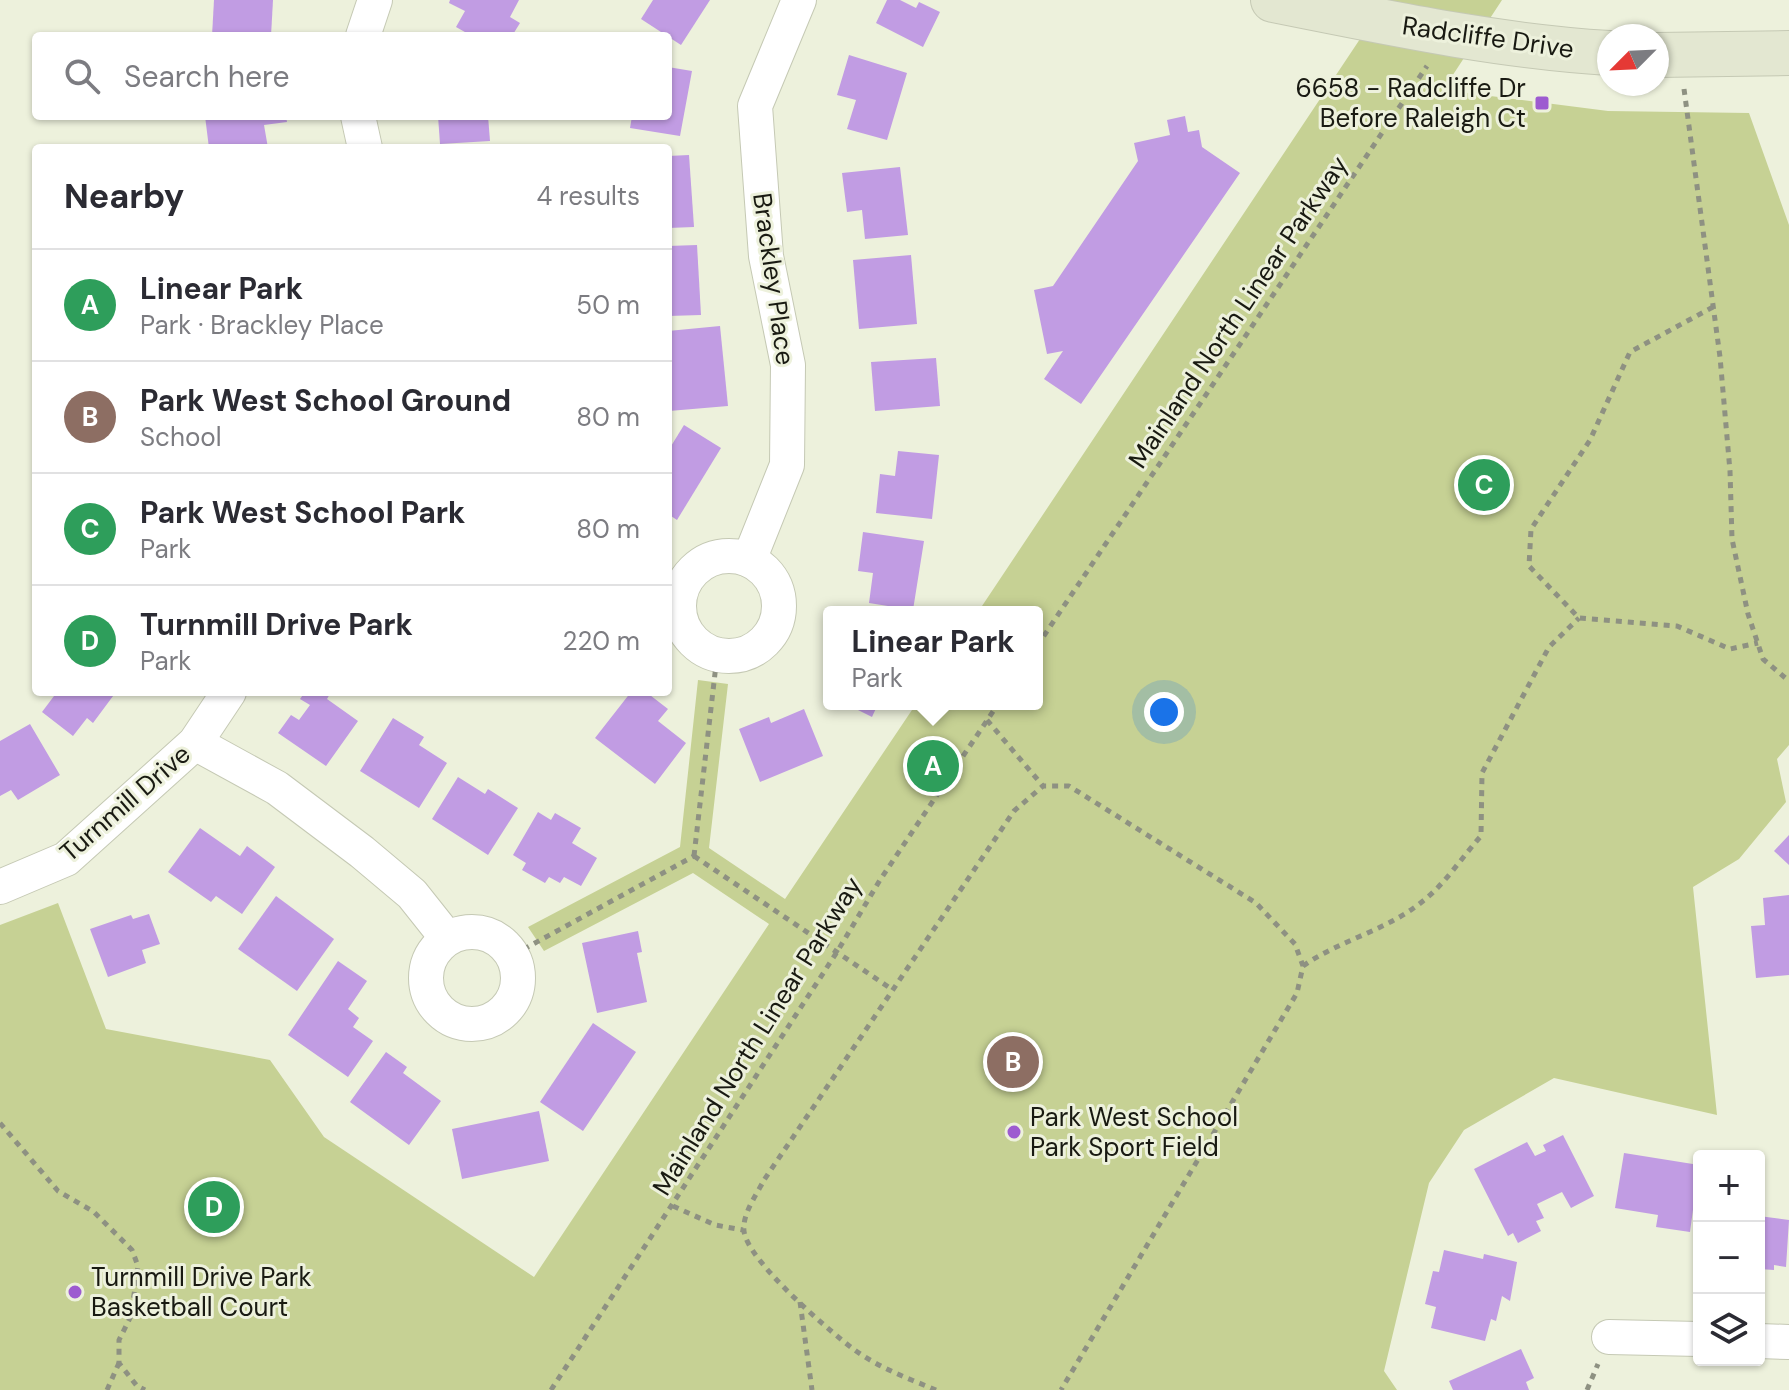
<!DOCTYPE html>
<meta charset="utf-8">
<style>
:root{--surface:#fff;--page:#f7f7f7;--text:#2b2b33;--muted:#7c7c81;--line:#e1e1e2;--accent:#0b8043}
body{margin:0;font-family:"DM Sans",sans-serif;background:var(--page);color:var(--text)}
.controls{position:absolute;right:24px;bottom:24px;display:grid;overflow:hidden;border-radius:8px;box-shadow:0 2px 6px #0004}
.controls button{width:72px;height:72px;display:grid;place-items:center;padding:0;border:0;border-bottom:2px solid var(--line);background:var(--surface);color:var(--text);font:40px sans-serif}
.compass{position:absolute;left:1597px;top:24px;width:72px;height:72px;border-radius:50%;background:var(--surface);box-shadow:0 2px 6px #0004;rotate:246deg}
.you{position:absolute;left:1164px;top:712px;width:28px;height:28px;margin:-20px;border:6px solid #fff;border-radius:50%;background:#1a73e8;box-shadow:0 0 0 12px #1a73e833}
.badge{display:grid;place-items:center;width:52px;height:52px;border-radius:50%;background:var(--accent);color:#fff;font-size:26px;font-weight:700}
.pin{position:absolute;translate:-50% -50%;border:4px solid #fff;box-shadow:0 2px 8px #0006}
.popup{position:absolute;left:823px;top:606px;width:220px;height:104px;box-sizing:border-box;display:grid;place-content:center;border-radius:8px;background:var(--surface);filter:drop-shadow(0 2px 6px #0005);font-size:26px;white-space:nowrap;color:var(--muted)}
.popup b{font-size:30px;color:var(--text)}
.popup::after{content:'';position:absolute;left:50%;top:100%;margin-left:-16px;border:16px solid transparent;border-top-color:var(--surface)}
.list{margin:0;padding:0;list-style:none}
h2{display:flex;justify-content:space-between;align-items:center;height:104px;margin:0;padding:0 32px;font-size:34px}
h2 small{font-size:26px;font-weight:400;color:var(--muted)}
.list li{display:grid;grid-template-columns:52px 1fr auto;gap:24px;align-items:center;box-sizing:border-box;height:112px;padding:0 32px;border-top:2px solid var(--line)}
.list b{display:block;font-size:30px;white-space:nowrap}
.list p{margin:0;font-size:26px;white-space:nowrap;color:var(--muted)}
.list em{font-size:26px;font-style:normal;color:var(--muted)}
.icon{flex:none;width:44px;height:44px;fill:none;stroke:currentColor;stroke-width:2;stroke-linecap:round;stroke-linejoin:round}
.map{position:relative;flex:none;width:1789px;height:1390px;overflow:hidden}
.search{position:absolute;background:var(--surface);box-shadow:0 2px 6px #0004;left:32px;top:32px;width:640px;height:88px;display:flex;align-items:center;gap:20px;box-sizing:border-box;padding:0 28px;border-radius:8px;color:var(--muted);font-size:30px}
.panel{position:absolute;background:var(--surface);box-shadow:0 2px 6px #0004;left:32px;top:144px;width:640px;height:552px;border-radius:8px}
.map>svg:first-child{display:block}
.green{fill:#c6d194}
.building{fill:#c19ce3}
.lines{fill:none;stroke-linecap:round;stroke-linejoin:round}
.street-casing{stroke:#c5c9b4;stroke-width:36}
.secondary-casing{stroke:#c5c9b4;stroke-width:46}
.path{stroke:#8e9182;stroke-width:5;stroke-dasharray:6 6;stroke-linecap:butt}
.street{stroke:#fff;stroke-width:34}
.secondary{stroke:#e3e7d1;stroke-width:44}
.poi-dot{fill:#9d5bd0;stroke:#edf1dc;stroke-width:3}
.labels{text-anchor:middle;dominant-baseline:central;stroke-width:6;stroke-linejoin:round;paint-order:stroke}
.street-label{font-size:26px;fill:#191a12;stroke:#edf1dc}
.poi-label{font-size:26px;fill:#191a12;stroke:#edf1dc;text-anchor:start}
</style>
<div class="map">
<svg width="1789" height="1390" viewBox="0 0 1789 1390">
<rect width="100%" height="100%" fill="#edf1dc"/>
<path class="green" d="M1386,0H1502L1443,90L1608,111L1749,113L1789,225V745L1777,759L1786,802L1739,859L1693,887L1717,1115L1554,1078L1464,1130L1429,1183L1384,1371L1397,1390H0V925L58,903L106,1029L270,1060L324,1137L534,1277L769,924L693,873L544,951L528,927L680,847L698,680L728,684L709,848L785,899L916,704H1037V612H978Z"/>
<g class="building">
<path d="M214,0H273L271,36H212Z"/>
<path d="M450,0H519L510,17L520,23L512,36H472L456,27L465,11L449,3Z"/>
<path d="M653,0H710L681,45L641,19Z"/>
<path d="M887,0H900L916,8L919,2L940,12L923,47L876,23Z"/>
<path d="M849,55L907,73L887,140L847,129L856,100L837,95Z"/>
<path d="M668,67L692,71L680,136L630,128L632,116H668Z"/>
<path d="M205,116H286L287,122L264,125L268,148H209Z"/>
<path d="M438,116H488L490,141L440,144Z"/>
<path d="M1185,116L1188,132L1199,130L1202,147L1240,173L1081,404L1044,379L1063,351L1047,354L1034,290L1053,286L1138,161L1134,143L1170,135L1167,120Z"/>
<path d="M689,155L694,227L668,228V156Z"/>
<path d="M900,167L908,235L865,239L862,210L847,212L842,173Z"/>
<path d="M697,245L701,315L668,316V246Z"/>
<path d="M911,255L917,324L859,329L853,260Z"/>
<path d="M720,326L728,406L669,411L668,331Z"/>
<path d="M936,358L940,406L875,411L871,362Z"/>
<path d="M684,425L721,448L677,520L668,514V451Z"/>
<path d="M898,451L939,455L932,519L876,513L880,474L895,476Z"/>
<path d="M863,532L924,541L913,610L869,603L873,573L858,571Z"/>
<path d="M57,692H116L93,723L87,718L73,736L42,712Z"/>
<path d="M305,692H331L327,699L358,721L326,766L278,733L291,715L299,720L310,705L300,699Z"/>
<path d="M631,692H646L668,709L658,721L686,743L655,784L595,738Z"/>
<path d="M846,704H878L872,717Z"/>
<path d="M804,709L823,756L760,782L739,729L769,717L771,723Z"/>
<path d="M393,718L424,737L419,745L447,763L419,808L360,771Z"/>
<path d="M30,724L60,775L18,800L11,790L0,796V741Z"/>
<path d="M458,777L485,794L488,789L518,808L488,855L432,819Z"/>
<path d="M538,812L551,820L555,813L581,828L572,843L597,858L581,886L564,877L560,883L549,877L545,883L522,870L526,863L513,855Z"/>
<path d="M200,828L240,856L247,846L275,867L242,914L216,896L211,902L168,872Z"/>
<path d="M1789,835V865L1774,851Z"/>
<path d="M1789,895V975L1756,978L1751,926L1765,925L1763,898Z"/>
<path d="M276,896L334,939L297,991L238,949Z"/>
<path d="M149,914L160,944L142,950L146,963L108,977L90,929L131,915L133,919Z"/>
<path d="M638,931L642,952L637,953L647,1002L597,1013L582,943Z"/>
<path d="M338,961L367,981L348,1009L359,1018L353,1027L373,1041L348,1077L288,1035Z"/>
<path d="M593,1023L636,1052L583,1131L540,1102Z"/>
<path d="M386,1052L407,1067L403,1073L441,1101L409,1145L350,1102Z"/>
<path d="M539,1111L549,1161L462,1179L452,1129Z"/>
<path d="M1563,1135L1594,1196L1571,1208L1562,1192L1537,1204L1544,1218L1536,1221L1541,1231L1518,1243L1513,1233L1508,1236L1474,1169L1527,1142L1535,1156L1546,1151L1543,1145Z"/>
<path d="M1624,1153L1699,1165L1690,1232L1656,1227L1658,1215L1615,1208Z"/>
<path d="M1759,1216L1789,1220L1786,1267L1774,1265V1270L1759,1269Z"/>
<path d="M1444,1250L1483,1259L1484,1254L1517,1262L1510,1301L1502,1296L1496,1321L1491,1319L1485,1341L1431,1328L1436,1307L1425,1304L1433,1271L1439,1272Z"/>
<path d="M1521,1349L1534,1378L1526,1382L1529,1390H1453L1449,1381Z"/>
</g>
<g class="lines">
<defs>
<g id="street">
<path d="M363,36L375,0"/>
<path d="M358,116L365,148"/>
<circle cx="729" cy="606" r="50"/>
<path d="M749,560L787,465L788,365L766,256L755,106L799,0"/>
<path d="M195,743L277,788L362,852L412,894L447,938"/>
<path d="M0,887L66,859L195,743L229,692"/>
<circle cx="472" cy="978" r="46"/>
<path d="M1609,1337L1699,1339"/>
<path d="M1759,1341L1789,1342"/>
</g>
<g id="secondary">
<path d="M1273,0C1384,22 1495,46 1609,53"/>
<path d="M1657,55L1789,53"/>
</g>
</defs>
<use href="#street" class="street-casing"/>
<use href="#secondary" class="secondary-casing"/>
<g class="path">
<path d="M1684,89L1720,357L1730,471L1732,539L1748,614L1763,659L1789,681"/>
<path d="M1713,307L1630,352L1590,440L1531,529L1529,566L1579,618L1677,626L1730,649L1758,643"/>
<path d="M1037,646L1427,66"/>
<path d="M987,720L1043,786"/>
<path d="M694,856L893,990"/>
<path d="M694,856L717,656"/>
<path d="M513,955L694,856"/>
<path d="M1303,966C1340,940 1388,930 1423,901C1444,885 1463,856 1481,836L1482,773L1549,647L1579,618"/>
<path d="M0,1123L58,1191L94,1212L132,1250L138,1266L131,1316L119,1340V1363L137,1386L145,1390"/>
<path d="M673,1206L715,1225L743,1230"/>
<path d="M800,1302L812,1390"/>
<path d="M107,1390L119,1363"/>
<path d="M551,1390L837,952L880,880L998,704"/>
<path d="M936,1390C907,1378 877,1367 852,1348C827,1329 747,1260 744,1231C742,1214 757,1194 764,1180L1014,811L1043,786H1069L1256,903L1295,944L1303,966L1297,993L1061,1390"/>
<path d="M1587,1390L1598,1364"/>
</g>
<use href="#street" class="street"/>
<use href="#secondary" class="secondary"/>
</g>
<g class="poi-dot">
<rect x="1534" y="95" width="16" height="16" rx="4"/>
<circle cx="1014" cy="1132" r="8"/>
<circle cx="75" cy="1292" r="8"/>
</g>
<g class="labels">
<g class="street-label">
<text transform="translate(1488 37) rotate(8)">Radcliffe Drive</text>
<text transform="translate(774 279) rotate(82)">Brackley Place</text>
<text transform="translate(1238 312) rotate(-56)">Mainland North Linear Parkway</text>
<text transform="translate(125 803) rotate(-41)">Turnmill Drive</text>
<text transform="translate(757 1036) rotate(-58)">Mainland North Linear Parkway</text>
</g>
<g class="poi-label">
<text x="1526" y="88" text-anchor="end">6658 - Radcliffe Dr<tspan x="1526" dy="30">Before Raleigh Ct</tspan></text>
<text x="1030" y="1117">Park West School<tspan x="1030" dy="30">Park Sport Field</tspan></text>
<text x="91" y="1277">Turnmill Drive Park<tspan x="91" dy="30">Basketball Court</tspan></text>
</g>
</g>
</svg>
<div class="controls">
<button>+</button>
<button>−</button>
<button><svg class="icon" aria-label="layers" viewBox="0 0 24 24"><path d="M12 4l9 5-9 5-9-5zM3 14l9 5 9-5"/></svg></button>
</div>
<svg class="compass" viewBox="-18 -18 36 36"><path d="M0-13l5 13h-10z" fill="#e53935"/><path d="M0 13l5-13h-10z" fill="#7c7c81"/></svg>
<div class="you"></div>
<div class="pin badge" style="left:933px;top:766px;background:#2e9e5b">A</div>
<div class="popup"><b>Linear Park</b>Park</div>
<div class="pin badge" style="left:1013px;top:1062px;background:#8d6e63">B</div>
<div class="pin badge" style="left:1484px;top:485px;background:#2e9e5b">C</div>
<div class="pin badge" style="left:214px;top:1207px;background:#2e9e5b">D</div>
<div class="search"><svg class="icon" aria-label="search" viewBox="0 0 24 24"><circle cx="10" cy="10" r="6"/><path d="M15 15l6 6"/></svg>Search here</div>
<section class="panel">
<h2>Nearby<small>4 results</small></h2>
<ul class="list">
<li><span class="badge" style="background:#2e9e5b">A</span><div><b>Linear Park</b><p>Park · Brackley Place</p></div><em>50 m</em></li>
<li><span class="badge" style="background:#8d6e63">B</span><div><b>Park West School Ground</b><p>School</p></div><em>80 m</em></li>
<li><span class="badge" style="background:#2e9e5b">C</span><div><b>Park West School Park</b><p>Park</p></div><em>80 m</em></li>
<li><span class="badge" style="background:#2e9e5b">D</span><div><b>Turnmill Drive Park</b><p>Park</p></div><em>220 m</em></li>
</ul>
</section>
</div>
